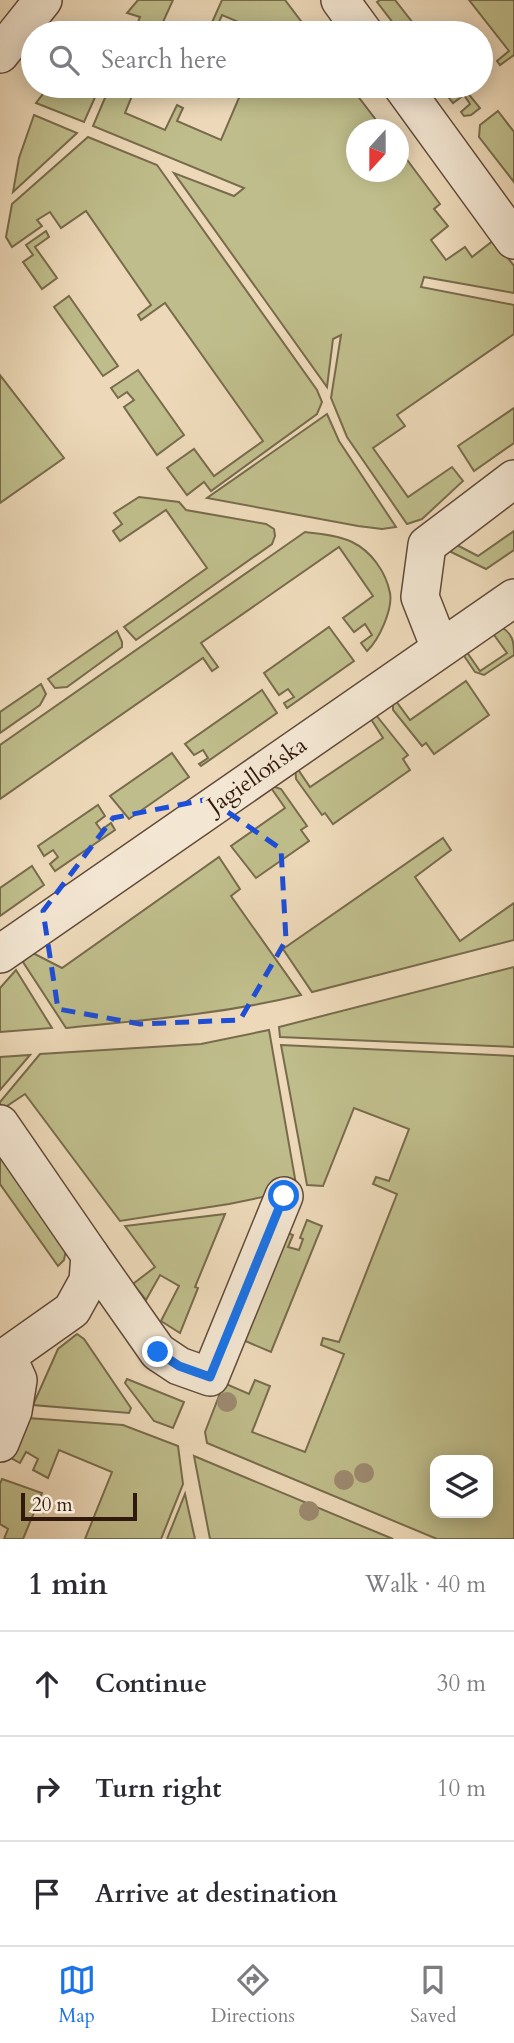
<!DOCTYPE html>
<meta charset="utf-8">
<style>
:root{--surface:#fff;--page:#f7f7f7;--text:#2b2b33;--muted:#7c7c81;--line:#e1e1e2;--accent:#1a73e8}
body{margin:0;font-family:Cardo,serif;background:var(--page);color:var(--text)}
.controls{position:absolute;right:21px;bottom:21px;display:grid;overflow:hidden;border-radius:14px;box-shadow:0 4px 18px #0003}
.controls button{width:63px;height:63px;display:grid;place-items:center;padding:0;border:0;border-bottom:2px solid var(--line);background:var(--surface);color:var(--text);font:35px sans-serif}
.compass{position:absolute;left:346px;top:119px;width:63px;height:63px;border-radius:50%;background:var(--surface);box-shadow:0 4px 18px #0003;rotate:201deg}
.scale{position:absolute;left:21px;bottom:18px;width:116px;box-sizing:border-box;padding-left:7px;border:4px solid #32190e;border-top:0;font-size:19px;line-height:24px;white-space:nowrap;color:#32190e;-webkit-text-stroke:5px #f3e6d2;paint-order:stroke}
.stop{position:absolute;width:21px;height:21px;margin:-16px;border:5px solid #1a73e8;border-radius:50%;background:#fff}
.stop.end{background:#1a73e8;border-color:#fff;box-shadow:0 2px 7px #0008}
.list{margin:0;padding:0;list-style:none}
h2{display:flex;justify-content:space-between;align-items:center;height:91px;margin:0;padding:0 28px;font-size:30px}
h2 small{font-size:23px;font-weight:400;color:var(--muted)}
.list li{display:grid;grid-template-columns:46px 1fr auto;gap:21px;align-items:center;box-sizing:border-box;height:105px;padding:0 28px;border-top:2px solid var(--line)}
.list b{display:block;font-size:26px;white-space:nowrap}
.list em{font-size:23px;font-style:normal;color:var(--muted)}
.icon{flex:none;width:38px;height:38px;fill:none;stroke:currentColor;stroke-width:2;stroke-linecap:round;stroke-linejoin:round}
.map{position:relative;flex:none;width:514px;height:1539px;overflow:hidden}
.search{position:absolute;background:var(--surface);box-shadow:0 4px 18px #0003;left:21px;right:21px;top:21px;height:77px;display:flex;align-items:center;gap:18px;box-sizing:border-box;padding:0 24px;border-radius:38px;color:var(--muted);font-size:26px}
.sheet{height:406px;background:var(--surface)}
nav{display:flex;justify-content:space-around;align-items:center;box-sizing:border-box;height:98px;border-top:2px solid var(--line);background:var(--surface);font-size:19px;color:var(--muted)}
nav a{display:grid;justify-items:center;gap:4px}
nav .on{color:var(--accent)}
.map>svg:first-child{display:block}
.green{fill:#bfbd8b;stroke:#786b4c;stroke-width:2;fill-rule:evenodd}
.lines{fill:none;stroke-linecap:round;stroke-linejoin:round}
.minor-casing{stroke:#614939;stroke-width:40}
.minor{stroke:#f3e6d2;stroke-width:37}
.tree{fill:#9d8a70}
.route{stroke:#1a73e8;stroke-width:9}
.marked{fill:none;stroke:#1d4ed8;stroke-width:5;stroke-dasharray:14 9;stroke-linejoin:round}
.labels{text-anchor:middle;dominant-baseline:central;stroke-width:7;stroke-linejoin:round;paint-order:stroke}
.street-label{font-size:23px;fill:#32190e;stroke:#f3e6d2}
</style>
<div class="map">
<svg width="514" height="1539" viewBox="0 0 514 1539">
<rect width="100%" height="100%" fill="#edd9b9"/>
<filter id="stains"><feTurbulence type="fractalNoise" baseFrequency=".00286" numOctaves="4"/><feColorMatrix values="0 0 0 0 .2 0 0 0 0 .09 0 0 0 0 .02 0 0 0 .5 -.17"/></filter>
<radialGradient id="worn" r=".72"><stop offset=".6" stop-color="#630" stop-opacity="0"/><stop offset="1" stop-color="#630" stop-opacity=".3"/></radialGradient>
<g class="green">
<path d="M138,0H173L158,33H152L136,27L140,17L127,13Z"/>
<path d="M222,0H285L310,33H265L222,15L216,29L210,27Z"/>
<path d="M380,0H395L413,23L401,33L377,2Z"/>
<path d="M469,0H514V55L500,65L497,61L509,51Z"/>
<path d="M49,86H100L84,122L36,103Z"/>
<path d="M110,86H136L125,113L165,130L177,105L183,108L177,121L221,140L244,86H350L383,129L356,130V172H398L399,149L440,204L434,209L448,226L431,240L446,260L465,247L472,257L494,240L514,266V293L424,277L421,287L514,305V334L397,415L405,426L373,448L408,497L452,467L463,481L422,519L407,524L347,437L331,398L341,335L333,339L327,387L174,173L234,196L244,188L93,126Z"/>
<path d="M440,86H462L480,108L471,115L464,116L461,112L470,104L464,95L453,103Z"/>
<path d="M498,111L514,132V182L479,137L480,125Z"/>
<path d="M34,115L77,133L13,192L19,158Z"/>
<path d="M88,137L157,165L317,390L322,402L317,414L211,491L204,482L187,495L167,468L194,449L214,476L263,441L165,303L141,320L138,315L151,305L86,211L61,228L50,212L37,220L42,226L12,247L6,237L12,204Z"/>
<path d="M46,231L49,237L35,247L57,278L42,289L23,262L33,255L26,245Z"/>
<path d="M69,296L118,366L103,376L54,307Z"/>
<path d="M138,370L184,435L157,455L124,407L134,400L127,392L118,398L111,388Z"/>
<path d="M0,375L64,458L0,503Z"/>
<path d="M514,408V443L474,471L458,446Z"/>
<path d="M327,414L339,441L396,527L382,529L358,526L207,498Z"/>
<path d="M139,497L179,502L186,510L266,524L274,529L275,536L272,544L136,640L124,627L207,568L166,510L120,541L113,531L122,524L114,513Z"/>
<path d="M514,531V550L486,569L447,550L455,544L478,556Z"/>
<path d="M305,532C320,534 338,535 352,542C371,551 386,572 390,593C393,609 379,640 367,651L361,643L372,635L365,624L354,632L343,618L373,596L339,547L201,643L218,667L212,671L203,658L0,799V745Z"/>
<path d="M500,626C513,634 514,641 514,655L484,675L475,672L460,650L464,648L480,671L507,653L489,628Z"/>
<path d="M329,627L354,661L287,708L284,703L294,697L288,689L279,695L264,673Z"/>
<path d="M117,631L122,642V647L67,687L55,688L48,679Z"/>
<path d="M466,681L489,715L434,754L426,743L422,746L393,710V697L410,720Z"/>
<path d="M41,684L46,694L40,705L0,733V712Z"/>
<path d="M262,690L277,713L201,766L199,764L208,758L203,750L194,755L185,744Z"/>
<path d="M376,715L408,755L403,759L410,770L333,824L325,813L322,815L296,779L295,765L310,787L383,738L369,716Z"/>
<path d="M172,753L189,777L129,819L110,796Z"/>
<path d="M269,785L281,789L307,826L301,830L309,841L256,878L231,846L285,808Z"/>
<path d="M98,805L105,816L96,823L101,830L111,823L115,830L55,871L50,864L58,857L53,850L44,856L38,846Z"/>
<path d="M443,838L451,850L415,877L460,941L514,903V940L312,992L283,949Z"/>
<path d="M219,857L240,889L231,896L301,995C223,1014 146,1020 66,1028L23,962L31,952L62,968Z"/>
<path d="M32,866L44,885L0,916V888Z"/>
<path d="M514,967V1047L280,1037L279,1027Z"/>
<path d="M16,970L52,1028L0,1032V988Z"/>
<path d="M269,1030L297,1190L229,1204L120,1221L25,1094L1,1110L0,1102L40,1054L201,1044Z"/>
<path d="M281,1045L514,1056V1539H437L207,1443L205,1432L224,1383L249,1394L255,1380L270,1386L252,1432L305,1452L344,1354L321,1345L323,1338L339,1342L397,1194L373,1184L376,1177L389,1181L409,1129L354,1108L323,1186L307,1185ZM435,1460H488V1513H435Z"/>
<path d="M30,1055L0,1090V1057Z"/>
<path d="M0,1155L66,1250L64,1260L58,1266L0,1184Z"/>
<path d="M225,1214L195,1287L198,1288L180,1333L161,1321L179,1286L160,1275L146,1300L133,1284L155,1267L125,1226Z"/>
<path d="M307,1220L322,1226L271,1352L243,1340L288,1233L293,1235L288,1247L299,1250L303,1239L300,1238Z"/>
<path d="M77,1334L84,1339L131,1408L129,1413L33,1405L58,1349Z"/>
<path d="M127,1379L184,1402L173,1428L154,1421L125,1383Z"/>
<path d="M28,1418L123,1425L178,1446L183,1484L161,1539H85L112,1472L59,1450L48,1478L33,1470L38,1459L26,1452L20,1463L11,1458Z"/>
<path d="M194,1456L393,1539H210Z"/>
<path d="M2,1479L42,1493L23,1539H4L8,1529L0,1524V1484Z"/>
<path d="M185,1494L195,1539H167Z"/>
</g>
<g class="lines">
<defs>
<g id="minor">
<path d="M340,0L364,33"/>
<path d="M0,54L43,0"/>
<path d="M402,86L514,240"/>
<path d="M440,648L420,597L427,545L514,479"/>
<path d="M0,954L514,598"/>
<path d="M0,1124L90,1255L88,1281L72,1310L0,1361"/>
<path d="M90,1255L158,1352L179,1366L210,1377L284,1196"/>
<path d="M0,1443L13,1411L18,1380L7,1356"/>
</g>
</defs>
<use href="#minor" class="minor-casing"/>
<use href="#minor" class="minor"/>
</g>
<g class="tree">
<circle cx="227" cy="1402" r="10"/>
<circle cx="364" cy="1473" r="10"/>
<circle cx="344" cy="1480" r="10"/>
<circle cx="309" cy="1511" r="10"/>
</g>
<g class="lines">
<path class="route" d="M158,1352L179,1366L210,1377L284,1196"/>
</g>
<path class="marked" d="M209,799L281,849L286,940L240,1020L140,1024L58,1009L43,911L113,818Z"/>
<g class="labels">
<g class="street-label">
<text transform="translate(257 775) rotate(-35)">Jagiellońska</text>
</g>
</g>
<rect width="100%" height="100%" filter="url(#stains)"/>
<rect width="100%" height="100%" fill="url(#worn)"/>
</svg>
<div class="controls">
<button><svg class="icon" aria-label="layers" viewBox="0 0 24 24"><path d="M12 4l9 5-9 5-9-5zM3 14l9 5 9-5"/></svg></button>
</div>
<svg class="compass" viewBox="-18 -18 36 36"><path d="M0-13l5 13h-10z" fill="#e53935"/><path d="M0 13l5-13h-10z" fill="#7c7c81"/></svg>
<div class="scale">20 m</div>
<div class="stop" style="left:284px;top:1196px"></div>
<div class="stop end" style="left:158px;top:1352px"></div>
<div class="search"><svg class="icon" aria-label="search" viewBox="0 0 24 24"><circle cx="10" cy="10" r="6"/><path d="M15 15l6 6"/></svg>Search here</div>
</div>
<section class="sheet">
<h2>1 min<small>Walk · 40 m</small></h2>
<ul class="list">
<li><svg class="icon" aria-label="ahead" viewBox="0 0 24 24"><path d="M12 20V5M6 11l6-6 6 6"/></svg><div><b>Continue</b></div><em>30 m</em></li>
<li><svg class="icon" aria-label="right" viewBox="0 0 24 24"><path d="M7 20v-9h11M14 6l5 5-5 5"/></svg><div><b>Turn right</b></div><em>10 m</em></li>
<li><svg class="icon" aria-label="arrive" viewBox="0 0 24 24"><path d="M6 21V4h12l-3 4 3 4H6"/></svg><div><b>Arrive at destination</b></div></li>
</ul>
</section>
<nav>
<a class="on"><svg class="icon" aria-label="map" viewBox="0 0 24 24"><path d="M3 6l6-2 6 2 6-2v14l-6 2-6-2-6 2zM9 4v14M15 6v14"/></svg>Map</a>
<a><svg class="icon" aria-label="directions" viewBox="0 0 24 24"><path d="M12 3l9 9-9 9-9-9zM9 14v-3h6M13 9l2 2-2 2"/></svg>Directions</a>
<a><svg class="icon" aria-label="saved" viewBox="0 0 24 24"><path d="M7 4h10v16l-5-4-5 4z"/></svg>Saved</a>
</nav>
